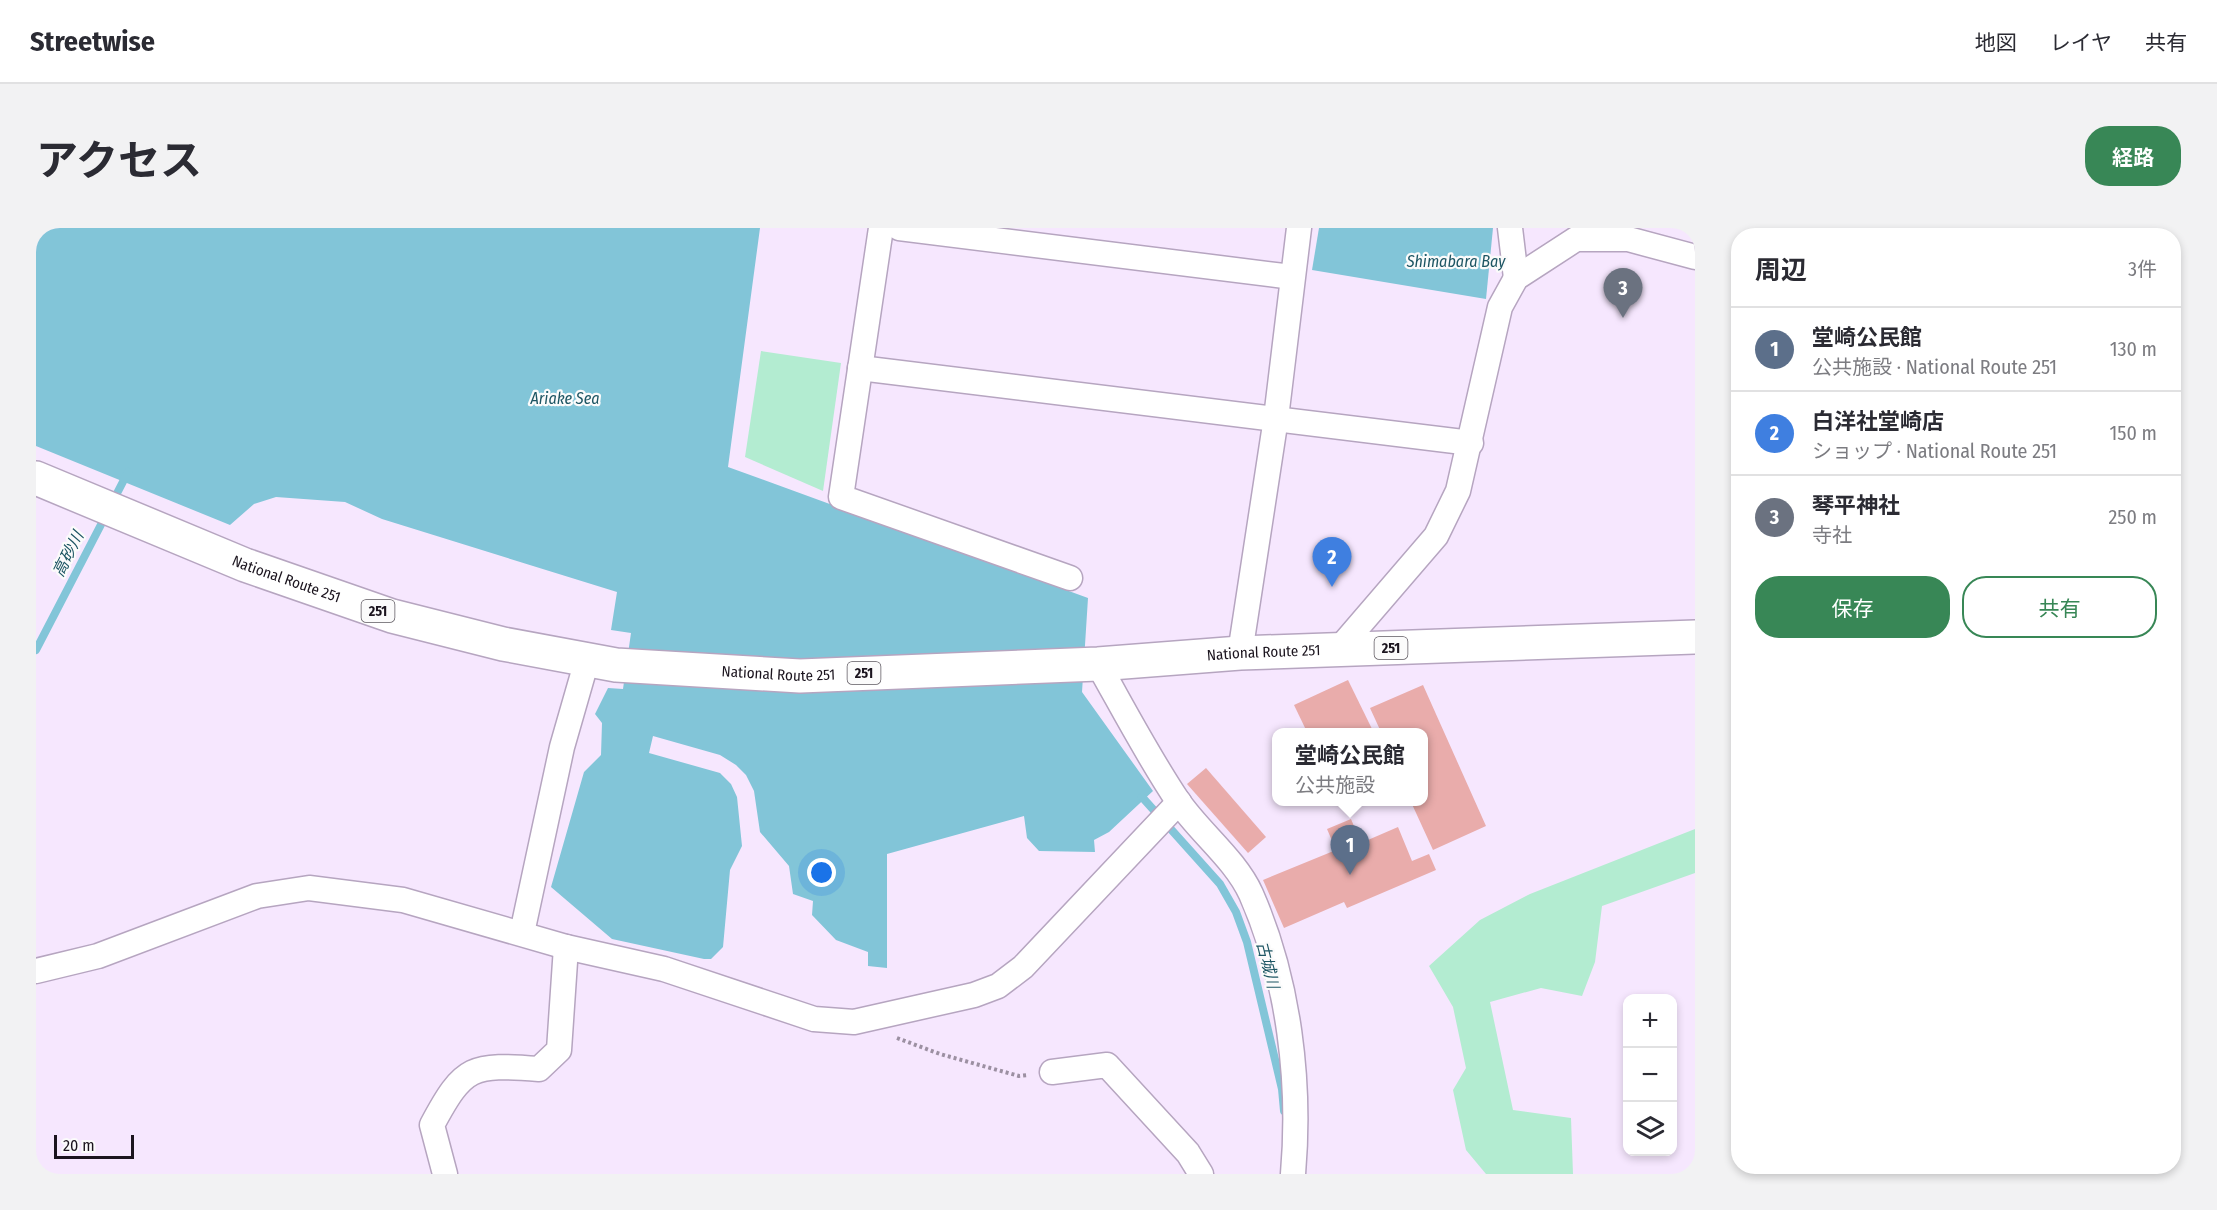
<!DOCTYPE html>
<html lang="ja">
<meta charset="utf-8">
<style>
:root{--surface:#fff;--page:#f2f2f3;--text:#2b2b33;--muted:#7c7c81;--line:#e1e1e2;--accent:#388756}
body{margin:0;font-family:"Fira Sans Condensed","Noto Sans JP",sans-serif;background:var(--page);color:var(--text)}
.controls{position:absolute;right:18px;bottom:18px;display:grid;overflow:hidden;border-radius:12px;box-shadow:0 3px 9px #0003}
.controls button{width:54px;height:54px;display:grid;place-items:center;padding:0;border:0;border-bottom:2px solid var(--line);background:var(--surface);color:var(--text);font:30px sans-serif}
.scale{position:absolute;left:18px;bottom:15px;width:80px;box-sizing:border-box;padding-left:6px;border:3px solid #1b141e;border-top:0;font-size:16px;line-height:21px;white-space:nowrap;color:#1b141e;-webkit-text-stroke:4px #fbfbfb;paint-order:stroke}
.you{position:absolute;left:786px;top:645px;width:21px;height:21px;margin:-15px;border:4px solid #fff;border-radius:50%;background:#1a73e8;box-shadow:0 0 0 9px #1a73e833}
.badge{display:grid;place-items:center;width:39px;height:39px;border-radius:50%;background:var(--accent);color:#fff;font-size:20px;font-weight:700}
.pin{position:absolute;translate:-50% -50px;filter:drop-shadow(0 2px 3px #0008)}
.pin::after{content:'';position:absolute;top:32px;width:21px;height:18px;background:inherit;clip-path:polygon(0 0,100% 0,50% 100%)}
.popup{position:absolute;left:1236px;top:500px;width:156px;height:78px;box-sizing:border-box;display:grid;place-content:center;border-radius:12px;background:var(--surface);filter:drop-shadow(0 2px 4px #0005);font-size:20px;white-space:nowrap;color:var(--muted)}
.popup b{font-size:22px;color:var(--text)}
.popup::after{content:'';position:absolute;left:50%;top:100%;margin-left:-12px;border:12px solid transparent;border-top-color:var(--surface)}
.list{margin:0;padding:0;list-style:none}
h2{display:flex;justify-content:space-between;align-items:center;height:78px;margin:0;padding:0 24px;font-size:26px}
h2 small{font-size:20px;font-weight:400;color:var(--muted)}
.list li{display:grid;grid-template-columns:39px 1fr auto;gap:18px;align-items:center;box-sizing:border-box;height:84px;padding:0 24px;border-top:2px solid var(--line)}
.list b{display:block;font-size:22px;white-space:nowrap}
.list p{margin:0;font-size:20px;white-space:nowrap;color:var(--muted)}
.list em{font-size:20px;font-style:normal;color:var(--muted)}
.actions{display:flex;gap:12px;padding:18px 24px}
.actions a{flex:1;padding:14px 0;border:2px solid var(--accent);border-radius:24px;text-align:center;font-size:21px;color:var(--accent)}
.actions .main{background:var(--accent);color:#fff}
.icon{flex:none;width:33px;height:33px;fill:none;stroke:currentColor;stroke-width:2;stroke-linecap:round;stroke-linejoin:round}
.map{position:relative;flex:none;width:1659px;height:946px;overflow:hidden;border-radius:24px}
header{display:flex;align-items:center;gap:36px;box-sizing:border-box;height:84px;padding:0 30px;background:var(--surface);border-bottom:2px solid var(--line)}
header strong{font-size:28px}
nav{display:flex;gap:33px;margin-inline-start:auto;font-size:21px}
.intro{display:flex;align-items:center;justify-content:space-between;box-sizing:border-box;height:144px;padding:0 36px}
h1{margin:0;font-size:42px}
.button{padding:15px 27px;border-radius:24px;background:var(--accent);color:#fff;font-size:21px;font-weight:700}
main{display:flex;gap:36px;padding:0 36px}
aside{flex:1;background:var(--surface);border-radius:24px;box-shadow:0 3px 9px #0003}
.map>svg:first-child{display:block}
.green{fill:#b3ecd1}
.water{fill:#82c5d8}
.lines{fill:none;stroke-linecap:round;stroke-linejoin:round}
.stream{stroke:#82c5d8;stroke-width:8}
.building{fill:#e9acab}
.minor-casing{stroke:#b6a5c0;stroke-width:27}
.trunk-casing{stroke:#b6a5c0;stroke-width:36}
.path{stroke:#9c90a2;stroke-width:4;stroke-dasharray:3 3;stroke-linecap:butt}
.minor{stroke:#fff;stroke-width:24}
.trunk{stroke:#fff;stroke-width:33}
.labels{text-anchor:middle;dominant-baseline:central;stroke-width:4.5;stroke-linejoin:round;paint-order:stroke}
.shield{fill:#fbfbfb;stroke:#5e5960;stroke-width:1.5}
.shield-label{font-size:14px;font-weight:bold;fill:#1b141e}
.street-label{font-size:15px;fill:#1b141e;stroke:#fbfbfb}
.water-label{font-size:16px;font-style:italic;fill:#1d5563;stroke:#fbfbfb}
</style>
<header>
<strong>Streetwise</strong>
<nav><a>地図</a><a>レイヤ</a><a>共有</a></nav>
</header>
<div class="intro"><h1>アクセス</h1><a class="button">経路</a></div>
<main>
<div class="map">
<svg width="1659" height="946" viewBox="0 0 1659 946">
<rect width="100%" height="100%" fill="#f6e7fe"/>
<g class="green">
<path d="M725,123L805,135L787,263L709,229Z"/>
<path d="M1659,601V645L1566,678L1559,734L1546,768L1505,760L1454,774L1477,882L1535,890L1537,946H1450L1430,922L1417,862L1430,840L1417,779L1393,738L1444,692L1494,666Z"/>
</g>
<g class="water">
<path d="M0,0H724L692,239L1052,370L1046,464L1117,563L1073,604L1058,612L1059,624L1003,623L991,610L988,588L851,626V740L832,738V724L800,712L776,687L777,673L757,666L753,638L724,604L718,563L710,547L700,537L684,527L617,508L613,525L684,545L695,556L701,569L706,618L694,642L687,719L675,731H668L576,711L515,659L548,544L565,527L566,495L559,486L572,460L587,461L595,405L575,402L581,364L346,291L309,274L240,269L218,276L194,297L0,218Z"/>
<path d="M1283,0H1457L1450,71L1276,42Z"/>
</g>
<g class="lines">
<g class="stream">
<path d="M76,275L92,244"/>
<path d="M0,422L70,287"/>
<path d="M1106,569L1184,656L1200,684L1211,714L1246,861L1248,883"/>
</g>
</g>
<g class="building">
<path d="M1312,452L1337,503L1271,504L1258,477Z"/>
<path d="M1387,457L1450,598L1397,622L1375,574H1388V504H1345L1334,480Z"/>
<path d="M1170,540L1230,609L1212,625L1151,556Z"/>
<path d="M1315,591L1325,615L1362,599L1376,633L1393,626L1400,642L1311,680L1308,674L1248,700L1227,652L1300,622L1291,601Z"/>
</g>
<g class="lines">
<defs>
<g id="minor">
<path d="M845,0L805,269L1034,350"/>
<path d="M863,0L1256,49"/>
<path d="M1474,0L1480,50"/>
<path d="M824,140L1435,215"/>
<path d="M1302,422L1400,308L1422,263L1464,79L1480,50L1540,11H1592L1659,29"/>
<path d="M1204,425L1240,190L1263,0"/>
<path d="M1062,436C1088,482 1113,530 1142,573C1164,605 1199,631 1215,666C1253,752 1265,854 1257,946"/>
<path d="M486,705L526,519L551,432"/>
<path d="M0,743L62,728L221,668L273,660L367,672L530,719L628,741L778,791L818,794L938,767L962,758L987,739L1143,574"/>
<path d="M1016,844L1071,837L1152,925L1165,946"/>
<path d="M409,946L396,897C428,837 436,836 503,841L523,822L530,719"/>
</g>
<g id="trunk">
<path id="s1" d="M0,250L209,337L356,388L467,416L580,437L764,448L1062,436L1204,425L1659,409"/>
</g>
</defs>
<use href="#minor" class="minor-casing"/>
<use href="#trunk" class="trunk-casing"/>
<path class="path" d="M861,810L904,826L983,848L992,847"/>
<use href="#minor" class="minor"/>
<use href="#trunk" class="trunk"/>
</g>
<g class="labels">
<g class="shield">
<rect x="325.5" y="372" width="33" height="22" rx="4.5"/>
<rect x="1338.5" y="409" width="33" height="22" rx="4.5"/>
<rect x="811.5" y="434" width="33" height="22" rx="4.5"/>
</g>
<g class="shield-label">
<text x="342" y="383">251</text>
<text x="1355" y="420">251</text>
<text x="828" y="445">251</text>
</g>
<g class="street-label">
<text stroke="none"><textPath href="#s1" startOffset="270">National Route 251</textPath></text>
<text stroke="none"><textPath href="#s1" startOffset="1260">National Route 251</textPath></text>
<text stroke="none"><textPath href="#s1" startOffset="774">National Route 251</textPath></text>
</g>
<g class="water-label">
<text x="1420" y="33">Shimabara Bay</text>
<text x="529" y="170">Ariake Sea</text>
<text transform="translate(32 326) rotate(-63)">高砂川</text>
<text transform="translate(1232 737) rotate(76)">古城川</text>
</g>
</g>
</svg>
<div class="controls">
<button>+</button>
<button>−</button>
<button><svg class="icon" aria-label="layers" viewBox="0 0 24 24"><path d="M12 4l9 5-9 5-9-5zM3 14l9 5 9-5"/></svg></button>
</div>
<div class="scale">20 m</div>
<div class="you"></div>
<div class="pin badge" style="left:1314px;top:647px;background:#5c6f8a">1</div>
<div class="popup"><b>堂崎公民館</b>公共施設</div>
<div class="pin badge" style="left:1296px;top:359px;background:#3f7fe0">2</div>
<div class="pin badge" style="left:1587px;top:90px;background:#6b7280">3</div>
</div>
<aside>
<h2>周辺<small>3件</small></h2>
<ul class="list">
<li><span class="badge" style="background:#5c6f8a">1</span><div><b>堂崎公民館</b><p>公共施設 · National Route 251</p></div><em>130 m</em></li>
<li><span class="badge" style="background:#3f7fe0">2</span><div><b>白洋社堂崎店</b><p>ショップ · National Route 251</p></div><em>150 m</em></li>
<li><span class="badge" style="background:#6b7280">3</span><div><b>琴平神社</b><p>寺社</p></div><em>250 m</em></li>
</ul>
<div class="actions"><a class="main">保存</a><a>共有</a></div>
</aside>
</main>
